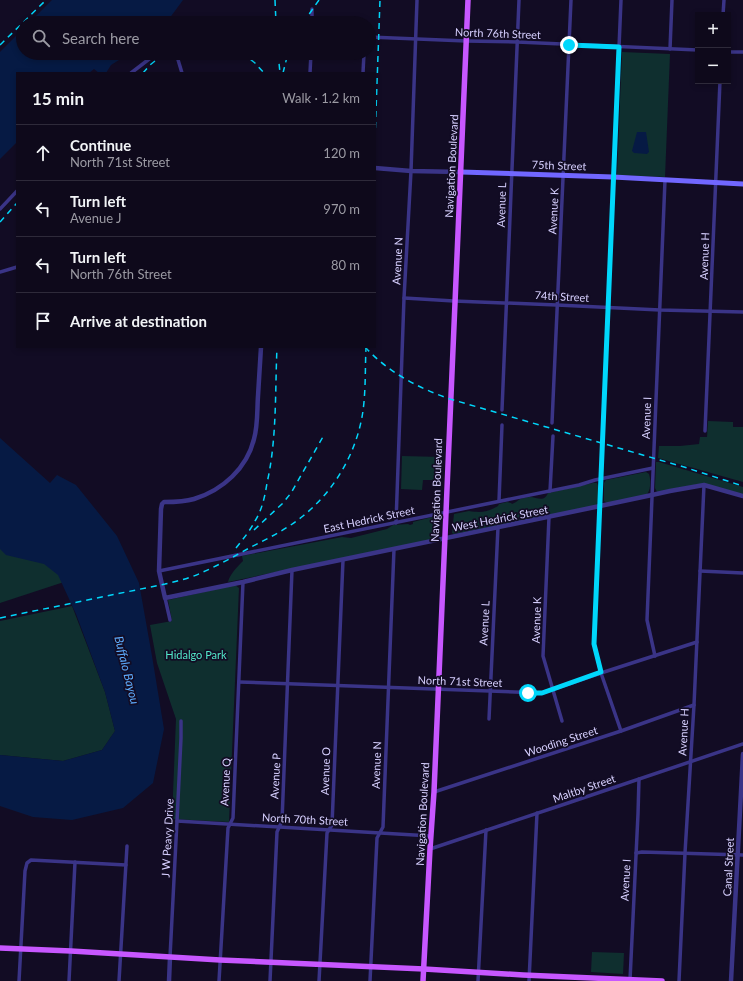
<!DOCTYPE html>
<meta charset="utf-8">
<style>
:root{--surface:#0e091b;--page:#1c1728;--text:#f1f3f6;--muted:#9b9aa3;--line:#2e2a3a}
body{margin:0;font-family:Lato,sans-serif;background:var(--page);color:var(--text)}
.controls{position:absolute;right:12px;top:12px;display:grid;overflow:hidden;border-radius:0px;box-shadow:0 2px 6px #0003}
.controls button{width:36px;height:36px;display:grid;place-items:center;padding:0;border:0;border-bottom:1px solid var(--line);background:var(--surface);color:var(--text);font:20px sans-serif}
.stop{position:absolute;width:12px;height:12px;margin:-9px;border:3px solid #00d7fb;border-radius:50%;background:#fff}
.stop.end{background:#00d7fb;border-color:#fff;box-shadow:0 1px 4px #0008}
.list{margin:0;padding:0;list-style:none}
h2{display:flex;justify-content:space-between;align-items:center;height:52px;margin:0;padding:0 16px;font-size:17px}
h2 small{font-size:13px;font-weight:400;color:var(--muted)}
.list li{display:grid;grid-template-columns:26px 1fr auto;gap:12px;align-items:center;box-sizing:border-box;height:56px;padding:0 16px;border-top:1px solid var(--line)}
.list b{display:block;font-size:15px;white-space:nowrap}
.list p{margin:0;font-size:13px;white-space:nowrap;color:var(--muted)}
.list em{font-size:13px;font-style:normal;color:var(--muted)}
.icon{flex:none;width:22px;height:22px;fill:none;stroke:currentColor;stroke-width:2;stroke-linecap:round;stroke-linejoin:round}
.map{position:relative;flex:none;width:743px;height:981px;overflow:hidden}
.search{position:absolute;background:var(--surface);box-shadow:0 2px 6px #0003;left:16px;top:16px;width:360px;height:44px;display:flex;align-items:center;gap:10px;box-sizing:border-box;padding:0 14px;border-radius:22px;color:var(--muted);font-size:15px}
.panel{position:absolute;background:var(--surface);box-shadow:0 2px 6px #0003;left:16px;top:72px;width:360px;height:276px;border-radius:0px}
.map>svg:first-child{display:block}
.green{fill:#0f2f2f}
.water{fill:#061a44}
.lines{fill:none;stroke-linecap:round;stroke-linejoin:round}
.minor{stroke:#3a3487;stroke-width:3.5}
.tertiary{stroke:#3a3487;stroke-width:4.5}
.secondary{stroke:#7167ff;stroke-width:5}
.primary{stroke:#c757ff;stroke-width:5.5}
.rail{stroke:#00d7fb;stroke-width:1.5;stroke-dasharray:6 5;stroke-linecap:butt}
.route{stroke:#00d7fb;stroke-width:5}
.labels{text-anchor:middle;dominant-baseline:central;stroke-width:3.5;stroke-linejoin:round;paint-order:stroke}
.street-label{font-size:11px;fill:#d7d0ff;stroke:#120c24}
.park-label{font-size:11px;fill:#52e8c9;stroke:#120c24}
.water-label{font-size:12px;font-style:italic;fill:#5eadff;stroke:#120c24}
</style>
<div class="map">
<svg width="743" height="981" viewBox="0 0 743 981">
<rect width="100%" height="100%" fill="#120c24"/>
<g class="green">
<path d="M622,52L670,54L665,177L617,175Z"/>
<path d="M708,421L733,422V427H743V482L658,458L659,446H680L699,444L700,437H707Z"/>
<path d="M402,456L442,457L441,484H436V480H423L422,490L401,489Z"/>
<path d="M656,462H659L743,487V495L699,484L660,492H657L655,488Z"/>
<path d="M646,472L649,474C651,480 651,491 646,495L607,503L604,501V483L606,480Z"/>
<path d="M593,483H597C600,488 599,500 596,506L454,534L452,533L454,514L469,511C481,513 488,512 498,506L499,504L507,502L511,503L512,504C515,503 517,501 520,499C523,498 528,497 530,497C537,497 544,503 548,493Z"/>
<path d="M436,516L439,517L438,537L434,539L228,582C230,574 237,567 243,561L242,556L342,537L351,538L387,529L393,525L408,524L410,525L413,524V522Z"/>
<path d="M0,526L67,581L0,603Z"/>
<path d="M235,585L239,588L229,822L172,819L176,719L157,663L150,625L172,621L168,600Z"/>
<path d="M72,606L105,692L115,731L102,750L63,761L0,755V621Z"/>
<path d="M592,952L624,953L623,974L591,972Z"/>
</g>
<g class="water">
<path d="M52,0H183L166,23H29Z"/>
<path d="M23,29V53H130L111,65L106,73H99L94,69L89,73H17V142L0,159V52Z"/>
<path d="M637,132H646L649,152L647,154L634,153L632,151Z"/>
<path d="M0,438L50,483L57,475L76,485L117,536L139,583L152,656L164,729L153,783L123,808L72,820L33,817L0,806V755L63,761L102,750L115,731L105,692L76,614L58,575L44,564L6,555L0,549Z"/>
</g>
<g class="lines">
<g class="minor">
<path d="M723,15L724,0"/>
<path d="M312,23V9"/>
<path d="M369,37L466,41L517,42L698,50"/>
<path d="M670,49L672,0"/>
<path d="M728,52H743"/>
<path d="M176,53L182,73"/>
<path d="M131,73L157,53"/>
<path d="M310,73L311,53"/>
<path d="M363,73L364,53"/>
<path d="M0,209L17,191"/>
<path d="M0,272L17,267"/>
<path d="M404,298L454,301L557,305L660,310L743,312"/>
<path d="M502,410L519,0"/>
<path d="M552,423L571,0"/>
<path d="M705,431L720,81"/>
<path d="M550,491L553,436"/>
<path d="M499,501L502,425"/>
<path d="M549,517L543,656L562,721"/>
<path d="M396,523L404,298L411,171L417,0"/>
<path d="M159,571L579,485L595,480L653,468"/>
<path d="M700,571L743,573"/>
<path d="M165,598L170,620"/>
<path d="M655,656L647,620L665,180"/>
<path d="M239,682L542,693L601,673L697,642"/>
<path d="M489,719L498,527"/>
<path d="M621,731L601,673L594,644L621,0"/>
<path d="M434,792L621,731L694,705"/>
<path d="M177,821L431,836"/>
<path d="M430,849L565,804L743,744"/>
<path d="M636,853L642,852L743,855"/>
<path d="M170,957L177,821L181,738V721"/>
<path d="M630,980L638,814L639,779"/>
<path d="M19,981L25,871L27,863L31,860L126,865"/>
<path d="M69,981L75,862"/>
<path d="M119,981L127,846"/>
<path d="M219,981L228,828L233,818L243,582"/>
<path d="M270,981L277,832L282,821L292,570"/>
<path d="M319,981L327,833L332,825L343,560"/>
<path d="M370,981L377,838L383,827L394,549"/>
<path d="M478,981L486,830"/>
<path d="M529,981L537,813"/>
<path d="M679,981L685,853L694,705L704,485"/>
</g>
<g class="tertiary">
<path d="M375,168L411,171L461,172"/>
<path d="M261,347C260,363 259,380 258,396C257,410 258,425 254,439C247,468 223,490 194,499C184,502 174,502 164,502L162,504L161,509L159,571L165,598L243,582L292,570L600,506L652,495L670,491L704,485L743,496"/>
<path d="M169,981L170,957"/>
<path d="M731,981L743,754"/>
</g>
<path class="secondary" d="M461,172L613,177L743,184"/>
<g class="primary">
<path d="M0,948L71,951L220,960L424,969L523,975L662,981"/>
<path d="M423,981L430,849L434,792L468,0"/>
</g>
<g class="rail">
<path d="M275,0L276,23"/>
<path d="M303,23L319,0"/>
<path d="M0,45L46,0"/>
<path d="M242,53L255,63L264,73"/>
<path d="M278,53L280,73"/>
<path d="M143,73L150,65L165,53"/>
<path d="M283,73L288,53"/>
<path d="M375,139L380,0"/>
<path d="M0,222L17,203"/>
<path d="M365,347C388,372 418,388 450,399L684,467L743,486"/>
<path d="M254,530L283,503L291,493L324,435"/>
<path d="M236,548C243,539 250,531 255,521C262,510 265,496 267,483C277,439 275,392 277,347"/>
<path d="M0,618L165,584C178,581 191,578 203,572C219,565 235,556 251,547C269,538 287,529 303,516C334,491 355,455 362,417C366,395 365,369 366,347"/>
</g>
</g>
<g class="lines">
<path class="route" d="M528,693H542L601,672L594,644L619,47L569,45"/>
</g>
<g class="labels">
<g class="street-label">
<text transform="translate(498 33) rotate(2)">North 76th Street</text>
<text transform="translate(559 165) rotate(2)">75th Street</text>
<text transform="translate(451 166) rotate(-87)">Navigation Boulevard</text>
<text transform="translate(501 205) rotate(-88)">Avenue L</text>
<text transform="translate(553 211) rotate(-87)">Avenue K</text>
<text transform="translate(704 256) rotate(-88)">Avenue H</text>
<text transform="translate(397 261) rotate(-87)">Avenue N</text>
<text transform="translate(562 296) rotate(3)">74th Street</text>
<text transform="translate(646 418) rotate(-88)">Avenue I</text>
<text transform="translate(436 490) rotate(-88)">Navigation Boulevard</text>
<text transform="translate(500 518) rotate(-11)">West Hedrick Street</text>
<text transform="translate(369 519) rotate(-12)">East Hedrick Street</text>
<text transform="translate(536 620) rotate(-88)">Avenue K</text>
<text transform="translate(484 623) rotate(-87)">Avenue L</text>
<text transform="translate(460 681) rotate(2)">North 71st Street</text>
<text transform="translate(683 732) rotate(-87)">Avenue H</text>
<text transform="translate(561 741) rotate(-18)">Wooding Street</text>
<text transform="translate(376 765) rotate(-88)">Avenue N</text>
<text transform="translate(325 771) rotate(-88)">Avenue O</text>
<text transform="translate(275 776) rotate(-87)">Avenue P</text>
<text transform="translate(225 782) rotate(-87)">Avenue Q</text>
<text transform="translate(584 788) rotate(-19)">Maltby Street</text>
<text transform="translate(422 814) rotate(-87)">Navigation Boulevard</text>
<text transform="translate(305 819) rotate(3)">North 70th Street</text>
<text transform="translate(167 838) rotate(-87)">J W Peavy Drive</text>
<text transform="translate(728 867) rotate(-87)">Canal Street</text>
<text transform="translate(625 880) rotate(-87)">Avenue I</text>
</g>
<g class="park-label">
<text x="196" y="654">Hidalgo Park</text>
</g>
<g class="water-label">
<text transform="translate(127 670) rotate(76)">Buffalo Bayou</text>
</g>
</g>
</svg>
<div class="controls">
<button>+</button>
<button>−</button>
</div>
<div class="stop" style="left:528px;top:693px"></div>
<div class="stop end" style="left:569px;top:45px"></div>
<div class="search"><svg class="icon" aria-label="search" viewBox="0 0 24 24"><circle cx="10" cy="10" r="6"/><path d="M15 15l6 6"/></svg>Search here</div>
<section class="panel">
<h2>15 min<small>Walk · 1.2 km</small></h2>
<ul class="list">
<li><svg class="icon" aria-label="ahead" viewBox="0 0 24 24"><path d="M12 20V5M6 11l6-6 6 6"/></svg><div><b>Continue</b><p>North 71st Street</p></div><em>120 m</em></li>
<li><svg class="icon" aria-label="left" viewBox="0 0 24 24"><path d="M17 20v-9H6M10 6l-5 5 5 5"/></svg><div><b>Turn left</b><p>Avenue J</p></div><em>970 m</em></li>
<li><svg class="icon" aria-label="left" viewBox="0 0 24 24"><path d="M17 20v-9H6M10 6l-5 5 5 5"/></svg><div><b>Turn left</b><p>North 76th Street</p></div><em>80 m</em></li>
<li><svg class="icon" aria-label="arrive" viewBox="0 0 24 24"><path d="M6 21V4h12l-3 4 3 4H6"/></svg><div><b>Arrive at destination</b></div></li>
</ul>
</section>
</div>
